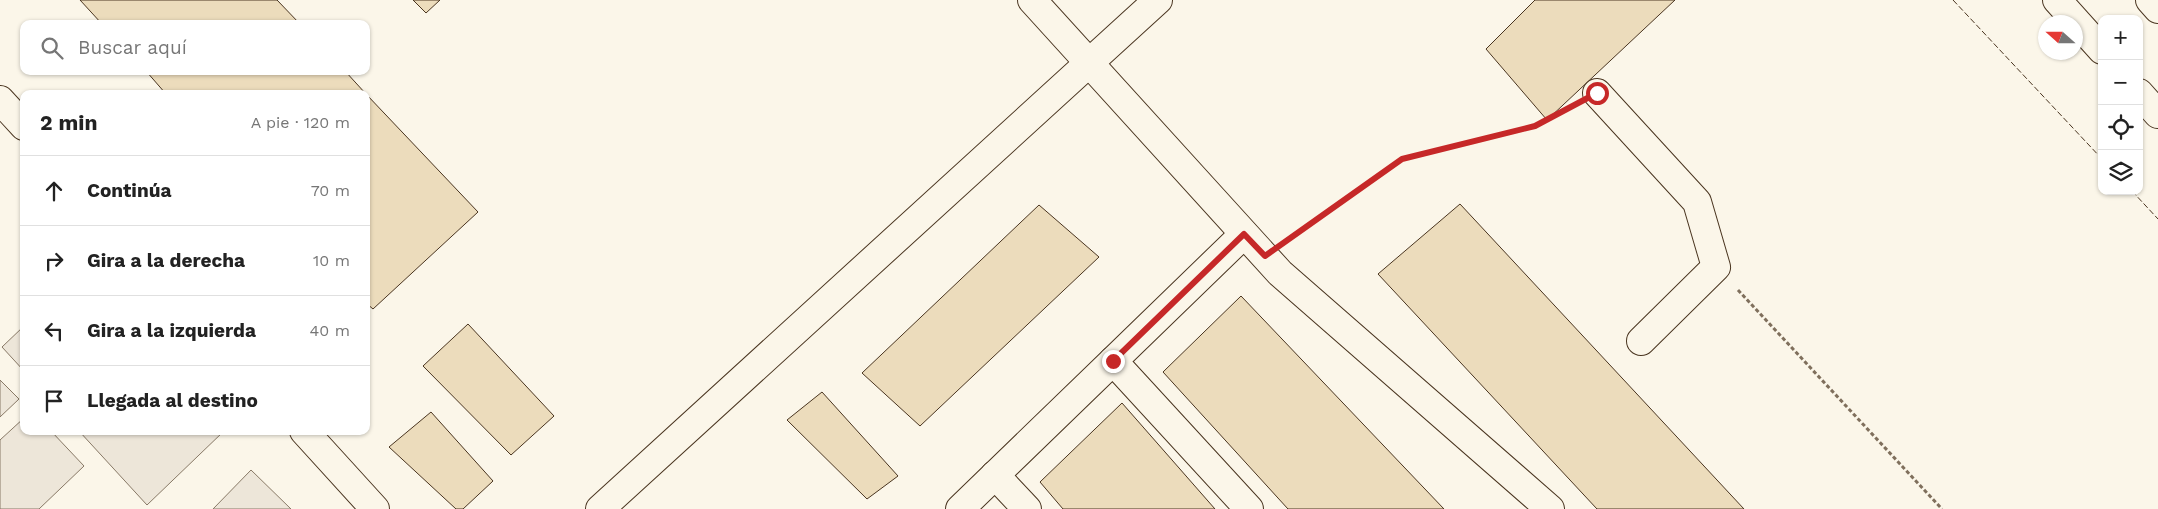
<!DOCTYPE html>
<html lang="es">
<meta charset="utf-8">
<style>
:root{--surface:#fff;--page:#f6f6f6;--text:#222;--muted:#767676;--line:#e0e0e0}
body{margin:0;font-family:"Work Sans",sans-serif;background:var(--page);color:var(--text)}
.controls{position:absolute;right:15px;top:15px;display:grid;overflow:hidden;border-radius:10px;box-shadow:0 1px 4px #0004}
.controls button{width:45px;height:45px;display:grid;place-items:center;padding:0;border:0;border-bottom:1px solid var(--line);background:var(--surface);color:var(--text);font:25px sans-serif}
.compass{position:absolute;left:2038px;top:15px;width:45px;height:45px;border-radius:50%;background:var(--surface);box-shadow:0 1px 4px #0004;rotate:291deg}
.stop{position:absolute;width:15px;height:15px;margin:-11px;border:4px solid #c62828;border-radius:50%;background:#fff}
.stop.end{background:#c62828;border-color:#fff;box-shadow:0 1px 5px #0008}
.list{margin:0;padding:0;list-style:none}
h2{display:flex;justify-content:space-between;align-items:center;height:65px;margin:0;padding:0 20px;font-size:21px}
h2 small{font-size:16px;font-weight:400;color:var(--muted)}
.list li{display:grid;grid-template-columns:32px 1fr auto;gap:15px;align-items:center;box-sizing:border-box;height:70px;padding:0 20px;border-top:1px solid var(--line)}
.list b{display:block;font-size:19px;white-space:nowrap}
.list em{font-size:16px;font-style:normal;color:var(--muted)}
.icon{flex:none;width:28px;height:28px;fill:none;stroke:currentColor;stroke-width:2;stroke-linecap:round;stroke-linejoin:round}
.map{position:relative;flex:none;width:2158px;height:509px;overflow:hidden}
.search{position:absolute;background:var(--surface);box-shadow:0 1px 4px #0004;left:20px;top:20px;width:350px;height:55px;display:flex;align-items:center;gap:12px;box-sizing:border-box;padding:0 18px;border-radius:10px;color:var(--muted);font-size:19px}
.panel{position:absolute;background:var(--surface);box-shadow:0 1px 4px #0004;left:20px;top:90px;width:350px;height:345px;border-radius:10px}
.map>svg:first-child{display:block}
.green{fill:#ede6d9;stroke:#887966}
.building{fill:#ecdcbc;stroke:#4a3520}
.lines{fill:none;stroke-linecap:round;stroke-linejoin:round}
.minor-casing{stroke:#4a3520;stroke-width:30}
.highway-casing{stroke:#4a3520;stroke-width:30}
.path{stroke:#7f6f5c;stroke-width:3;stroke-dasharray:4 2.5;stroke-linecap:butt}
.minor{stroke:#fbf6e9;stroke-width:28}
.highway{stroke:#fbf6e9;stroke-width:28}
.fence{stroke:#4a3520;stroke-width:1;stroke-dasharray:6 2.5;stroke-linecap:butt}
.route{stroke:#c62828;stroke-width:6}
</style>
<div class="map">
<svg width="2158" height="509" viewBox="0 0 2158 509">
<rect width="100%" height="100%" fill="#fbf6e9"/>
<g class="green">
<path d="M24,326V371L2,347Z"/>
<path d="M0,380L19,399L0,417Z"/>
<path d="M24,418V431H51L84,466L39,509H0V440Z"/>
<path d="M79,431H224L147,505Z"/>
<path d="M251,470L291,509H213Z"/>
</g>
<g class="building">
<path d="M80,0H277L300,24H102Z"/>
<path d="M413,0H440L426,13Z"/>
<path d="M1535,0H1675L1547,120L1486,49Z"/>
<path d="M146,71H345L366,94H166Z"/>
<path d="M366,94L478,212L373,309L366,303Z"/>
<path d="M1460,204L1744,509H1597L1378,274Z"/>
<path d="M1039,205L1099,257L920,426L862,373Z"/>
<path d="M1241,296L1444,509H1288L1163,372Z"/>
<path d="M468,324L554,416L511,455L423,366Z"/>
<path d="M822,392L898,476L867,499L787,420Z"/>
<path d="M1122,403L1215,509H1063L1040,482Z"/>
<path d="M431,412L493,481L463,509H456L389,447Z"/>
</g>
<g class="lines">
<defs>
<g id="minor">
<path d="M1032,0L1280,273L1550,509"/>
<path d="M1597,93L1697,202L1716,267L1641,341"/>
<path d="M0,100L24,126"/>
<path d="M1244,234L1113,361L1249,509"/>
<path d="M304,431L375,509"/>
<path d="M995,475L1027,509"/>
<path d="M600,509L1158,0"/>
<path d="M960,509L1113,361"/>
</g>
<g id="highway">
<path d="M2057,0L2102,50"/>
<path d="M2150,0L2158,9"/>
<path d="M2139,93L2158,114"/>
</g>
</defs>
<use href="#minor" class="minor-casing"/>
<use href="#highway" class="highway-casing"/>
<g class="path">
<path d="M1290,238L1402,159L1535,126L1570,107"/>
<path d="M1738,290L1942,509"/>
</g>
<use href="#minor" class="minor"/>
<use href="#highway" class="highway"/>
<g class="fence">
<path d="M1953,0L2102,159"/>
<path d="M2132,191L2158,219"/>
</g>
</g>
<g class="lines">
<path class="route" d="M1113,361L1244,234L1265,256L1402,159L1535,126L1597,93"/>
</g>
</svg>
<div class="controls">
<button>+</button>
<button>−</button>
<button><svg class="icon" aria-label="locate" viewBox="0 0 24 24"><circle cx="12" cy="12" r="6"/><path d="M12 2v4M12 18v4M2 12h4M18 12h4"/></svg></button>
<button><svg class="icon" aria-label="layers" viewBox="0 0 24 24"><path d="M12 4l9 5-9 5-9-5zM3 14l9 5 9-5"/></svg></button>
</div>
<svg class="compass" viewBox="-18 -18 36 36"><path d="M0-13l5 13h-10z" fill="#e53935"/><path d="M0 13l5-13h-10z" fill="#767676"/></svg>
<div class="stop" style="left:1597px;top:93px"></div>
<div class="stop end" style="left:1113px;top:361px"></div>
<div class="search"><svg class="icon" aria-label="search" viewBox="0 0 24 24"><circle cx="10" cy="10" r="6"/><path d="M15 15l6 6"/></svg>Buscar aquí</div>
<section class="panel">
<h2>2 min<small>A pie · 120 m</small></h2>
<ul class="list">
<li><svg class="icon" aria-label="ahead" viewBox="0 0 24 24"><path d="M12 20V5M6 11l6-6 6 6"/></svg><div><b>Continúa</b></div><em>70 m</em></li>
<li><svg class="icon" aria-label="right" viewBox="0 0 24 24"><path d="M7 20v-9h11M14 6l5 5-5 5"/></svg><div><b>Gira a la derecha</b></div><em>10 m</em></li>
<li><svg class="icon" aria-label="left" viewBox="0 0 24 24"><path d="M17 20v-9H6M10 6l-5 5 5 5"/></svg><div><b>Gira a la izquierda</b></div><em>40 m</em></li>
<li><svg class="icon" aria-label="arrive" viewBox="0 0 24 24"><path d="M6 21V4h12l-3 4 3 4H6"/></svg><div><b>Llegada al destino</b></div></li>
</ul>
</section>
</div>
